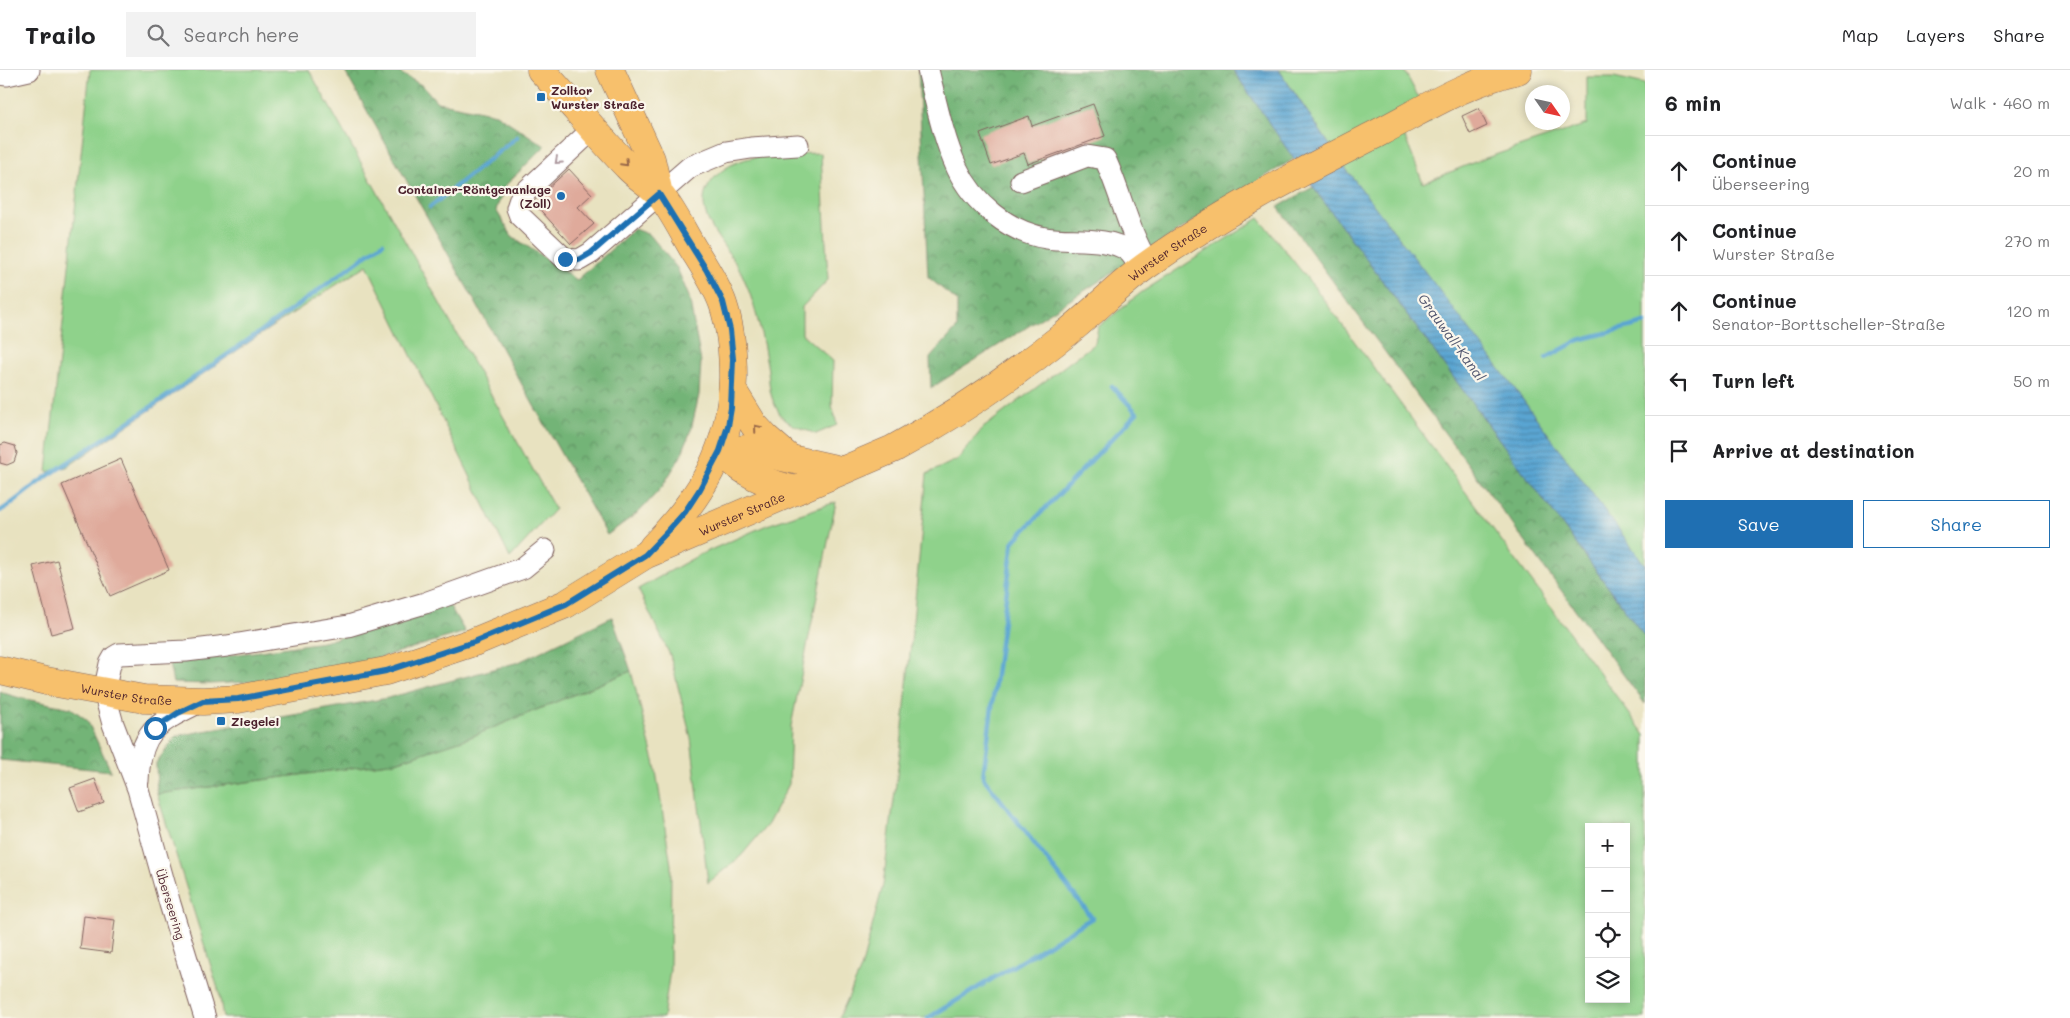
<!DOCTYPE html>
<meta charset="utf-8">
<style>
:root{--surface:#fff;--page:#f2f2f2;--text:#202124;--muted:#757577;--line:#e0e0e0;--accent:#1f6fb2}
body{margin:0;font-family:Mali,sans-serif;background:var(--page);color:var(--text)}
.controls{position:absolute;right:15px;bottom:15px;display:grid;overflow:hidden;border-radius:0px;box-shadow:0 2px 8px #0003}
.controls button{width:45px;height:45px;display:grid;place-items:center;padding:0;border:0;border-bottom:1px solid var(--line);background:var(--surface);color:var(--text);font:25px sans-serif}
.compass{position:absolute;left:1525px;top:15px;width:45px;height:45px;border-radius:50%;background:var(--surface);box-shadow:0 2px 8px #0003;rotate:124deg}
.stop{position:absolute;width:15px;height:15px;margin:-11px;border:4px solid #1f6fb2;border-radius:50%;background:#fff}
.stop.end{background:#1f6fb2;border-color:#fff;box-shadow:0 1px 5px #0008}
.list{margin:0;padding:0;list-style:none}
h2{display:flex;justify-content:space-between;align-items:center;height:65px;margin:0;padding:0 20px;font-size:21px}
h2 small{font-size:16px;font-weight:400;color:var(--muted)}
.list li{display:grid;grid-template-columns:32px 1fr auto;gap:15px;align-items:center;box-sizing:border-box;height:70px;padding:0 20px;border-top:1px solid var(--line)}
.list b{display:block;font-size:19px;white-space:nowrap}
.list p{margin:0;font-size:16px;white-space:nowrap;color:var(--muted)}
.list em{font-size:16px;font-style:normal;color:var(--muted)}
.actions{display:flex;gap:10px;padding:15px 20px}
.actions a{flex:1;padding:11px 0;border:1px solid var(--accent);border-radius:0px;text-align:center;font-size:18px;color:var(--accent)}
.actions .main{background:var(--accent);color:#fff}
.icon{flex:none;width:28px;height:28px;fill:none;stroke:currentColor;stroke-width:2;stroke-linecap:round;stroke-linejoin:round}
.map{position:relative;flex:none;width:1645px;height:948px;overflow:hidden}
header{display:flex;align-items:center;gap:30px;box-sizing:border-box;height:70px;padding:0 25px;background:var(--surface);border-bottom:1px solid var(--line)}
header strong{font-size:24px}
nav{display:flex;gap:28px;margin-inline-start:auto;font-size:18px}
.search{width:350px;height:45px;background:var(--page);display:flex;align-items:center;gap:12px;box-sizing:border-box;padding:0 18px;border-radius:0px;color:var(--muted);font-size:19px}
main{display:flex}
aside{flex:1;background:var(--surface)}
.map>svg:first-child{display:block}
.green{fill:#8fd28b;stroke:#6c785b;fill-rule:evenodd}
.forest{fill:url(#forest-crowns);stroke:#5e6a51}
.water{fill:url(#water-rules);stroke:#52627e}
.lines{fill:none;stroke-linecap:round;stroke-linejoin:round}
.stream{stroke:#5aa5d2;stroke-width:4.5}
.building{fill:#dfaa9b}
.minor-casing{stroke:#81635f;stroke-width:23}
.major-casing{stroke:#81635f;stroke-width:29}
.minor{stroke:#fff;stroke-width:21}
.major{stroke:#f7c06c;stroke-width:28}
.oneway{stroke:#ae9aa0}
.oneway2{stroke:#986748}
.route{stroke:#1f6fb2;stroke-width:6}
.poi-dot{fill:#1f6fb2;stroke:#fbf7ec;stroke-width:2}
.labels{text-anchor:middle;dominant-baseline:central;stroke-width:4.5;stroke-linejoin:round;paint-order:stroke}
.poi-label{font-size:12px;font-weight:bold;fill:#4a1f2b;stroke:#fbf7ec;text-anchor:start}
.street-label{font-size:12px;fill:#4a1f2b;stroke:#fbf7ec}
.water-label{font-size:14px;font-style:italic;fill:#50556e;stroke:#fbf7ec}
</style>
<header>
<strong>Trailo</strong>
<div class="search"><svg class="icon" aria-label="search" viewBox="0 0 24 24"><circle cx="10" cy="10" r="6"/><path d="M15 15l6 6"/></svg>Search here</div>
<nav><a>Map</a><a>Layers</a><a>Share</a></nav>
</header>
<main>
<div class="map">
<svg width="1645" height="948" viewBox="0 0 1645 948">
<defs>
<pattern id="forest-crowns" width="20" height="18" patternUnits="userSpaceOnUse" patternTransform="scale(1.25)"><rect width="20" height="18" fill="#73b477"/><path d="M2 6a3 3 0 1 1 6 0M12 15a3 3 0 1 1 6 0" fill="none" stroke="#609262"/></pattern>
<pattern id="water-rules" width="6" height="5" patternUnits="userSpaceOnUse" patternTransform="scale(1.25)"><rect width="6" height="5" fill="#5aa5d2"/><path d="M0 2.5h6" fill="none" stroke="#4c86ab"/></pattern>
</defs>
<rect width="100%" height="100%" fill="#fbf7ec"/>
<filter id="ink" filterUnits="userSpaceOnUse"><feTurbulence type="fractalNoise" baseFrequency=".02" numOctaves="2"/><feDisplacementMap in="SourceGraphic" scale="10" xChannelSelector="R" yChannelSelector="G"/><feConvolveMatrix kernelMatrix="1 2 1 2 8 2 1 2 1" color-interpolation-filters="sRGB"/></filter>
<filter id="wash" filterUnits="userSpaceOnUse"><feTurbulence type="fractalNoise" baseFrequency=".0096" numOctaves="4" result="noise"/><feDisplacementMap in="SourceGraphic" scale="20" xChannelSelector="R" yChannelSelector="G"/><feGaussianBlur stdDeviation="1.12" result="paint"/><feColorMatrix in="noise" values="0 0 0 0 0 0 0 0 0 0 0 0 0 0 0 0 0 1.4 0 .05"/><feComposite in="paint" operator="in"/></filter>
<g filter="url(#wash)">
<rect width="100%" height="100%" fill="#e8e2c0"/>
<g class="green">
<path d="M90,0H309L555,439L510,488L367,195L270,258L67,397L47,402Z"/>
<path d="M1279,0H1404L1431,51L1404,65L1423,113L1480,90L1587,54V7H1614L1645,14V497L1346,99Z"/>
<path d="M821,83L828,210L802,237V264L833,291L832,335L837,355L816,364C804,359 787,355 780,344C766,322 771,312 766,289C761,260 754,230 741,202C729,178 690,144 709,115C732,79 783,85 821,83Z"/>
<path d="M1259,148L1315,218L1645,665V948H839L861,899L883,815L902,667L927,404L958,389L983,358L1095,273L1098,257L1142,222ZM1589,757H1626V929H1589Z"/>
<path d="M836,432L791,656L789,714L768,754L741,786L708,813L691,668L670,585L638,519L699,485L767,455Z"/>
<path d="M631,601L655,695L671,795L670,900L663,948H223L219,922L157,724L396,692L468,668Z"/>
</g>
<g class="forest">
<path d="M344,0H395L423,16L437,32L496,44L545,76L505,116L496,140L512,166L577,210L634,159L650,165L677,198L689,227L701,292L699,325L691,360L681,386L662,417L640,441L607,465Z"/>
<path d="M918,0H1233L1294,89L1259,110L931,318L930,288L957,258V231L928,207Z"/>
<path d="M1313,117L1645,567V634L1278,137Z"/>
<path d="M448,533L465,562L379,588L369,595L299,609L211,614L173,613L169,594L323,572L377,557Z"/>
<path d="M612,547L631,601L468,668L396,692L157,724L156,693L176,666L388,628L519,592Z"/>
<path d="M0,622L20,628L71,638L87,650L111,701L0,690Z"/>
</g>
<path class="water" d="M1233,0H1279L1346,99L1512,315L1645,495V567L1313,117Z"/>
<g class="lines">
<g class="stream">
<path d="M430,137L517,67"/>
<path d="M1546,288L1579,270L1645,253"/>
<path d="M0,441C17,431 32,416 49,405C162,331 274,254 383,173"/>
<path d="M928,948L1092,848L983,707L1013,472L1137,343L1112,316"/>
</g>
</g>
<g id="blocks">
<g class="building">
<path d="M1093,34L1105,66L1028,94L1024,83L991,95L980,64L1029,46L1032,56Z"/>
<path d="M1479,38L1487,56L1470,64L1462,46Z"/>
<path d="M569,99L592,124L578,137L594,154L571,174L533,132Z"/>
<path d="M5,373L15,376L17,383L14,392L7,395L0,393V375Z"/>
<path d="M121,389L169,500L110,526L62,415Z"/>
<path d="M57,490L75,558L51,564L33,496Z"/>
<path d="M95,709L104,733L79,742L70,718Z"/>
<path d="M84,846L115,850L111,883L80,879Z"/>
</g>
</g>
</g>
<g filter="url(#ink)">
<use href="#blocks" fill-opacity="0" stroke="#81635f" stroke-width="1"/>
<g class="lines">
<defs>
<g id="minor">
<path d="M928,0C936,32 943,68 957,98C973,133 1009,162 1046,168C1070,172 1109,166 1128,181C1133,185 1137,193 1141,199"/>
<path d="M0,4L7,5L29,0"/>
<path d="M594,58L521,126L517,138L520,146L565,189L579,190L591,183L690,97L726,82L751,78L798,75"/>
<path d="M1021,111L1087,86L1105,89C1121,123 1128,161 1148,193"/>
<path d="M138,711C140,659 158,653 202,631"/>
<path d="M205,948L170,834L138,719L113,654L104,622L110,594L114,587L119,584L186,581L227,576L348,556L425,533L523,498L545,480"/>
</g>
<g id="major">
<path d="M541,0C570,31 597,65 627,96C636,106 649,113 658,123C670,135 683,162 692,177C703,195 716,214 723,234C731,258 733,283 733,308C731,380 701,427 653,477"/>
<path d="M610,0L651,89L659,124"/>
<path d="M733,321L754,355L766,368L789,388"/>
<path d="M720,381L747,379L840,400"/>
<path d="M720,381C744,403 765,414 797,420"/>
<path id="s1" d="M0,600L46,611L144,629L203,631L238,629L386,601L474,572L566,534L645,485L893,379C954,346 1009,309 1063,266C1093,243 1119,214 1150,193C1222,142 1302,102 1380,62C1424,39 1469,11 1518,0"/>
</g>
</defs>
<use href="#minor" class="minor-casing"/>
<use href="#major" class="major-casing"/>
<use href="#minor" class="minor"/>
<use href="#major" class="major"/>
</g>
<defs><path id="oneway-chevron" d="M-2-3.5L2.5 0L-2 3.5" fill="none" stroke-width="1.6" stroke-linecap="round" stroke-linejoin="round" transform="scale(1.25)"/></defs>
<use class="oneway" href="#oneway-chevron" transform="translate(558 91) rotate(138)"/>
<g class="oneway2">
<use href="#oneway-chevron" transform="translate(625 93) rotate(47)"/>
<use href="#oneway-chevron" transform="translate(757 358) rotate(-130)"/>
</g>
</g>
<g class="lines" filter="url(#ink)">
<path class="route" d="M155,658L178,643L203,631L238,629L386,601L474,572L566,534L645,485L669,460L685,442L700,419L720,381L728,356L731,338L733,289L730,260L723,232L707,201L659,124L591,183L579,190L565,189"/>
</g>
<g class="poi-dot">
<rect x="536" y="22" width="10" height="10" rx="2.5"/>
<circle cx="561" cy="126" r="5"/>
<rect x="216" y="646" width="10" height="10" rx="2.5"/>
</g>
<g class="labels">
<g class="poi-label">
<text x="551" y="20">Zolltor<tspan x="551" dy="14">Wurster Straße</tspan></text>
<text x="551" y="119" text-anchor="end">Container-Röntgenanlage<tspan x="551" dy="14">(Zoll)</tspan></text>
<text x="231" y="651">Ziegelei</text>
</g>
<g class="street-label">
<text stroke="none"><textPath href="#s1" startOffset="1285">Wurster Straße</textPath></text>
<text stroke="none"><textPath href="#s1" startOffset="782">Wurster Straße</textPath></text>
<text stroke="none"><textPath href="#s1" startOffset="129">Wurster Straße</textPath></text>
<text transform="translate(171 834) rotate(73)">Überseering</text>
</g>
<g class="water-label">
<text transform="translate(1452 267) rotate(54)">Grauwall-Kanal</text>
</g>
</g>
</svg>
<div class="controls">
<button>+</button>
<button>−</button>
<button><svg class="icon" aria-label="locate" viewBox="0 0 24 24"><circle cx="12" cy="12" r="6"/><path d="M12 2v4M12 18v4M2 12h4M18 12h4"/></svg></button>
<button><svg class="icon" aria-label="layers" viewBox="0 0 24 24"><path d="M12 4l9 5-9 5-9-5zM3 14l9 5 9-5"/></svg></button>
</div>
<svg class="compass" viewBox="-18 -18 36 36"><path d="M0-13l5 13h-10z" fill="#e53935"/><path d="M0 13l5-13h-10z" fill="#757577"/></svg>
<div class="stop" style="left:155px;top:658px"></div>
<div class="stop end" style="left:565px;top:189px"></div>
</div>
<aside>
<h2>6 min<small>Walk · 460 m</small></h2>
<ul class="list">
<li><svg class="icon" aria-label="ahead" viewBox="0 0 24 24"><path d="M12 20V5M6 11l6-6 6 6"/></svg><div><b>Continue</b><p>Überseering</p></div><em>20 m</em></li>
<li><svg class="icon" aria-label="ahead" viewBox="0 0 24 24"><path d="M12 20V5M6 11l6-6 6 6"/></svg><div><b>Continue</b><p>Wurster Straße</p></div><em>270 m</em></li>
<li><svg class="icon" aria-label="ahead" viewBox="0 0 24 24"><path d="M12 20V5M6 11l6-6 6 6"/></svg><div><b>Continue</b><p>Senator-Borttscheller-Straße</p></div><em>120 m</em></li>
<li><svg class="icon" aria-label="left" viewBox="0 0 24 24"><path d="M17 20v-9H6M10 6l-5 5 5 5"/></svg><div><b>Turn left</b></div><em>50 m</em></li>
<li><svg class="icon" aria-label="arrive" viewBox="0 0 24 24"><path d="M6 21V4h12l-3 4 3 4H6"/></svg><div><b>Arrive at destination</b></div></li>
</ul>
<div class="actions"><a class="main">Save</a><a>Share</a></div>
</aside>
</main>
